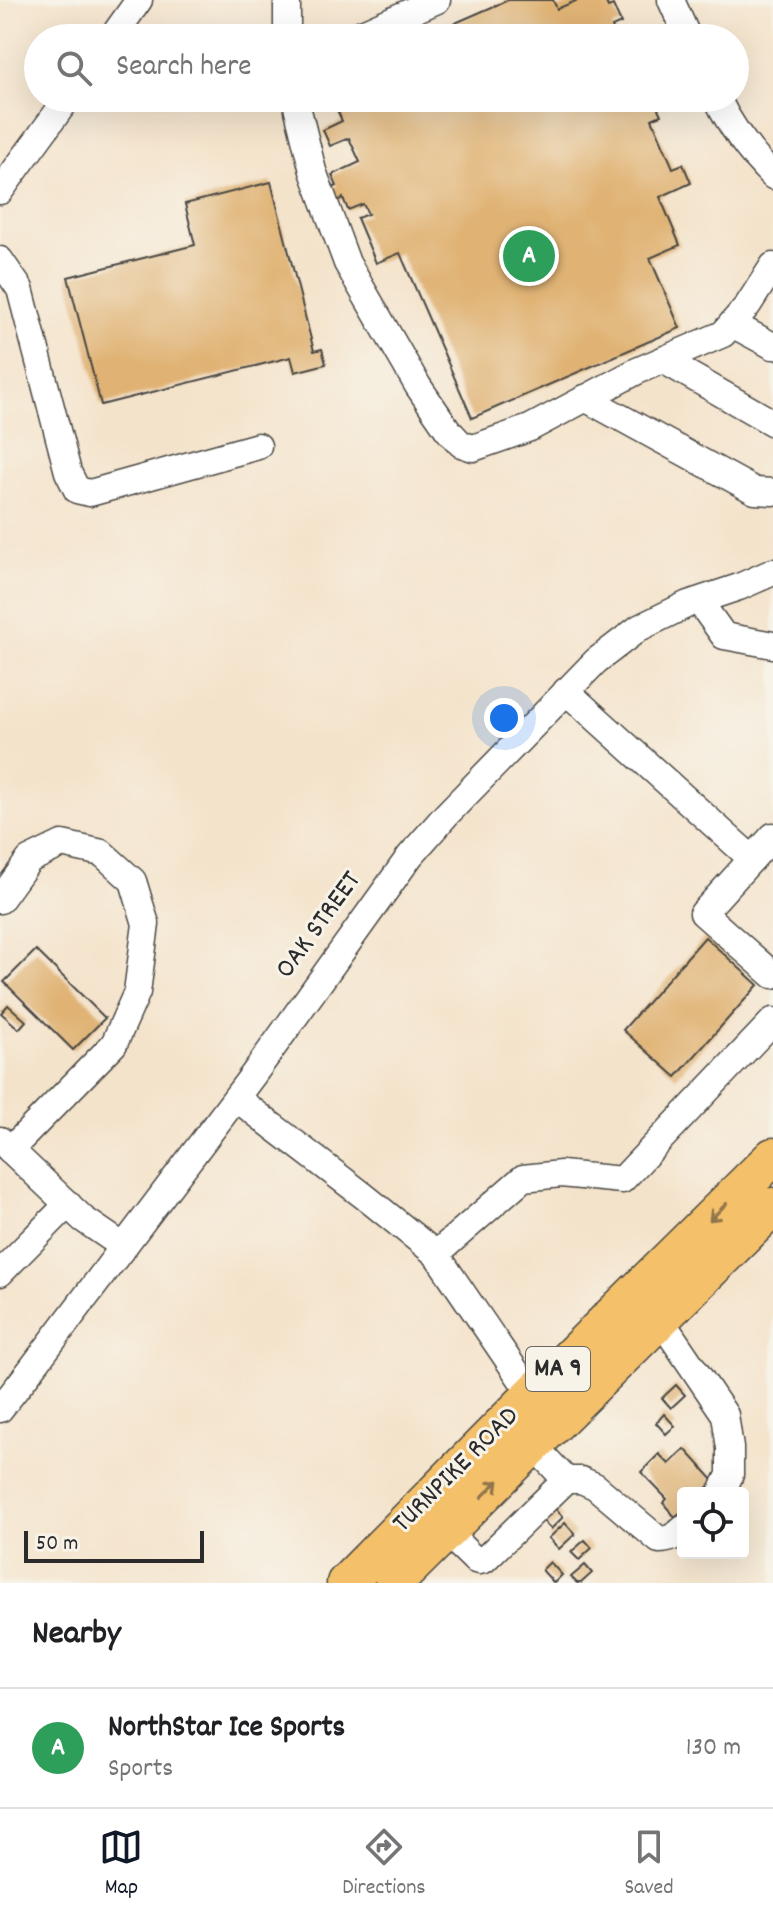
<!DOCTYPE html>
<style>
:root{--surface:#fff;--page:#f6f6f6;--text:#202124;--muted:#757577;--line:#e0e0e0;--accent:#111827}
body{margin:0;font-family:Dekko,sans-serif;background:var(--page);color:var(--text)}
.controls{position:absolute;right:24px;bottom:24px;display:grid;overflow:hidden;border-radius:8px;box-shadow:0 8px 32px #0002}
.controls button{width:72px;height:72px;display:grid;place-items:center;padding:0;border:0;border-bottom:2px solid var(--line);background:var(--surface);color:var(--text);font:40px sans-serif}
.scale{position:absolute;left:24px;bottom:20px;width:180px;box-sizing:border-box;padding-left:8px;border:4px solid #2b2b2b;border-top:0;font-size:22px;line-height:28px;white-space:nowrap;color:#2b2b2b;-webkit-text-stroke:6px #f7f3e8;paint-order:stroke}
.you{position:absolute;left:504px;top:718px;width:28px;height:28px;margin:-20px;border:6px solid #fff;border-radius:50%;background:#1a73e8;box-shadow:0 0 0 12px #1a73e833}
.badge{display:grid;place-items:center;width:52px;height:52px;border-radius:50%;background:var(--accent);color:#fff;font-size:26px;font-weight:700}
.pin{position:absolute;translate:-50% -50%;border:4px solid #fff;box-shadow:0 2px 8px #0006}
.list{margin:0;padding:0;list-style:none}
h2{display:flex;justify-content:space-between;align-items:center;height:104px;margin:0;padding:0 32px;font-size:34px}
h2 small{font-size:26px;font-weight:400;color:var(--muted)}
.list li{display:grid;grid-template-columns:52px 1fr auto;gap:24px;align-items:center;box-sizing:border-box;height:120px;padding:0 32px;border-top:2px solid var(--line)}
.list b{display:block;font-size:30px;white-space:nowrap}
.list p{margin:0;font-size:26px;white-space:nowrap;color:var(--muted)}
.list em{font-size:26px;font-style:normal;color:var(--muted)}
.icon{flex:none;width:44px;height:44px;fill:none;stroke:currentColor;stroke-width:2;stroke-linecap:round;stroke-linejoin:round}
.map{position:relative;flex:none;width:773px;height:1583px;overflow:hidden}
.search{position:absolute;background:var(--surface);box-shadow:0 8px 32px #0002;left:24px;right:24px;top:24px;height:88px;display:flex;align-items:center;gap:20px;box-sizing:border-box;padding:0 28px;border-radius:44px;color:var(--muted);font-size:30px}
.sheet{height:224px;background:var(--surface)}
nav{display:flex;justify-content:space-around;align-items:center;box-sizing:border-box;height:112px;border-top:2px solid var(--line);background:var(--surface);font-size:22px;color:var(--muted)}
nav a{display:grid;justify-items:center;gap:4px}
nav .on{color:var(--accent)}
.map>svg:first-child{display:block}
.building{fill:#e0b375}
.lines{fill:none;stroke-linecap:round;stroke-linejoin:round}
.minor-casing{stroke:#494743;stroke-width:29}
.highway-casing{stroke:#494743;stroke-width:41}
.minor{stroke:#fff;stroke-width:26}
.highway{stroke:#f4c16b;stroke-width:38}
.oneway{stroke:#90764b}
.labels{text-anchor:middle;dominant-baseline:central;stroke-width:6;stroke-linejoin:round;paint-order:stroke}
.shield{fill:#f7f3e8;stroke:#686764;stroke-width:2}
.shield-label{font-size:26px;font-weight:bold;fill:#2b2b2b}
.street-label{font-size:28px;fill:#2b2b2b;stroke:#f7f3e8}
</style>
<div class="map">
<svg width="773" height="1583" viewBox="0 0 773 1583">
<rect width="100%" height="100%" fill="#f7f3e8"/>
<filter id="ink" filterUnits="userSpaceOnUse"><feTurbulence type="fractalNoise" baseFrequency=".0125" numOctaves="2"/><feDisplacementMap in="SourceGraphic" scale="16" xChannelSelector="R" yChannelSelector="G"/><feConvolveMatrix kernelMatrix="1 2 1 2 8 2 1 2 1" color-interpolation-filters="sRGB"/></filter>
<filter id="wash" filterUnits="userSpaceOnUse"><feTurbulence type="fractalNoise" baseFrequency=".006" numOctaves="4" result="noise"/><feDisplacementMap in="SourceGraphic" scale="32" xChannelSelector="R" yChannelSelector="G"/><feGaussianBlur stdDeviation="1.8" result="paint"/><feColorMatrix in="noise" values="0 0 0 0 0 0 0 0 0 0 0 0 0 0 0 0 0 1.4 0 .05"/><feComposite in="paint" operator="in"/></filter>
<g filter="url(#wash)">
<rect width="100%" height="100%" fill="#f4e3cb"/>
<g id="blocks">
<g class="building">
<path d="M508,0H553L557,9L578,0H605L608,7L613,5L621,23L612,27L616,38H421Z"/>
<path d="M332,98H653L661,115L652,119L673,168L683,164L691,183L660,197L680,245L650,258L680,328L472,418L400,253L376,263L357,218L368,214L363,204L348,210L343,198L334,203L329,190L337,186L332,175L360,162L349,138L330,146L323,130L342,121Z"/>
<path d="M271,182L314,351L322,349L326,364L295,372L291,357L101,405L68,277L195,245L185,204Z"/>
<path d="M705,937L758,985L676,1077L623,1030Z"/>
<path d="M36,950L105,1018L73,1050L4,982Z"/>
<path d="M8,1005L26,1021L19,1029L1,1013Z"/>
<path d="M676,1385L685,1395L671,1408L662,1398Z"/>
<path d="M664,1414L675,1426L666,1434L656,1423Z"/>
<path d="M685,1449L714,1481L701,1493H683V1510L675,1517L663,1503L667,1499L641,1472L659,1454L669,1464Z"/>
<path d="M554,1507L563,1517L551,1529L541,1519Z"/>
<path d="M565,1523L575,1534L559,1549L549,1538Z"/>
<path d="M585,1540L592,1548L579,1560L571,1552Z"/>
<path d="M550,1562L562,1575L554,1583L542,1570Z"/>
<path d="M585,1565L592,1573L581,1583H577L571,1577Z"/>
</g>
</g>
</g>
<g filter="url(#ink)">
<use href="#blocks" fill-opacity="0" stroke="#494743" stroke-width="2"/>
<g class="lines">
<defs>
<g id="minor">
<path d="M287,0V38"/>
<path d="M671,0L688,38"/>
<path d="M112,38L139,0"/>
<path d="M351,38L437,0"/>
<path d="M295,98L313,171L347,263L418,386L448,430L461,444L473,448L530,428L637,371L723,334L748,305L773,266"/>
<path d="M717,98C731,128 750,153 773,176"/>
<path d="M0,191L68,98"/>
<path d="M0,260L20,289L68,472L77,490L90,493L258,446"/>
<path d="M732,324L773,346"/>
<path d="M663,360L773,423"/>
<path d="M585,398L755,491L773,492"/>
<path d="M699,601L724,636L773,645"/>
<path d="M566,691L752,859"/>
<path d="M773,836L703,913L773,975"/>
<path d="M0,900L29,860L62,844L102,853L133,881L146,924L137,992L114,1044L10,1150"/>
<path d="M236,1098L364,1196L436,1254"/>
<path d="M0,1140L83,1219L124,1247"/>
<path d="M0,1273L68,1204"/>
<path d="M660,1319L725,1415L730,1448V1475L721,1493"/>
<path d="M532,1395L436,1254L523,1178L561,1174L622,1180L773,1021"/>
<path d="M0,1409L26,1376L253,1075L410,856L446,815L596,661L639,628L688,604L739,587L773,572"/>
<path d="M533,1445L566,1480"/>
<path d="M446,1532L475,1560L479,1561L484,1560L566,1480H581L595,1486L659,1540C670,1540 675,1536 683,1529"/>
</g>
<g id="highway">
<path d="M346,1583L532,1395L773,1157"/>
<path d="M394,1583L773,1207"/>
</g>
</defs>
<use href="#minor" class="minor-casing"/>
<use href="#highway" class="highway-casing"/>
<use href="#minor" class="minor"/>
<use href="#highway" class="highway"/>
</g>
<defs><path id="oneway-shaft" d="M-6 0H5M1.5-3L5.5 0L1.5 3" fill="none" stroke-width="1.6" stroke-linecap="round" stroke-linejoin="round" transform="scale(2)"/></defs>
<g class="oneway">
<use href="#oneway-shaft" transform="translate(718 1212) rotate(135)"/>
<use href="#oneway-shaft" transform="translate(490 1489) rotate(-45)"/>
</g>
</g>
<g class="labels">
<rect class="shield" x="526" y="1347" width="64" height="44" rx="6"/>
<g class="shield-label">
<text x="558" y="1369">MA 9</text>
</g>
<g class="street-label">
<text transform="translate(320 926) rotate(-54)">OAK STREET</text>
<text transform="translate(457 1471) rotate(-45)">TURNPIKE ROAD</text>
</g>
</g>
</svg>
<div class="controls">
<button><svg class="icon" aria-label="locate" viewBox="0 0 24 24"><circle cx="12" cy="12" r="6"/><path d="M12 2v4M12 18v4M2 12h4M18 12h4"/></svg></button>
</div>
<div class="scale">50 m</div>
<div class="you"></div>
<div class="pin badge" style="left:529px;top:256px;background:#2e9e5b">A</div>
<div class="search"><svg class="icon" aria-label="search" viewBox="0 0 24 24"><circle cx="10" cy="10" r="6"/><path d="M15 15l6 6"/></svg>Search here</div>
</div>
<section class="sheet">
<h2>Nearby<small></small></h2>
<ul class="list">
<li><span class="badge" style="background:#2e9e5b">A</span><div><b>NorthStar Ice Sports</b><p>Sports</p></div><em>130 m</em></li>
</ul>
</section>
<nav>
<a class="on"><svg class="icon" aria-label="map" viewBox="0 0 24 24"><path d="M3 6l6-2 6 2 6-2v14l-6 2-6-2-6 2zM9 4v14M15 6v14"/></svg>Map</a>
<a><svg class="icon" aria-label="directions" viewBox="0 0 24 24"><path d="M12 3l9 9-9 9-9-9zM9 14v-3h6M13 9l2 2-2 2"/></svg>Directions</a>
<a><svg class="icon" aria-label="saved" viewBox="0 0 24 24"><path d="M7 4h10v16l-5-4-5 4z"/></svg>Saved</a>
</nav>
